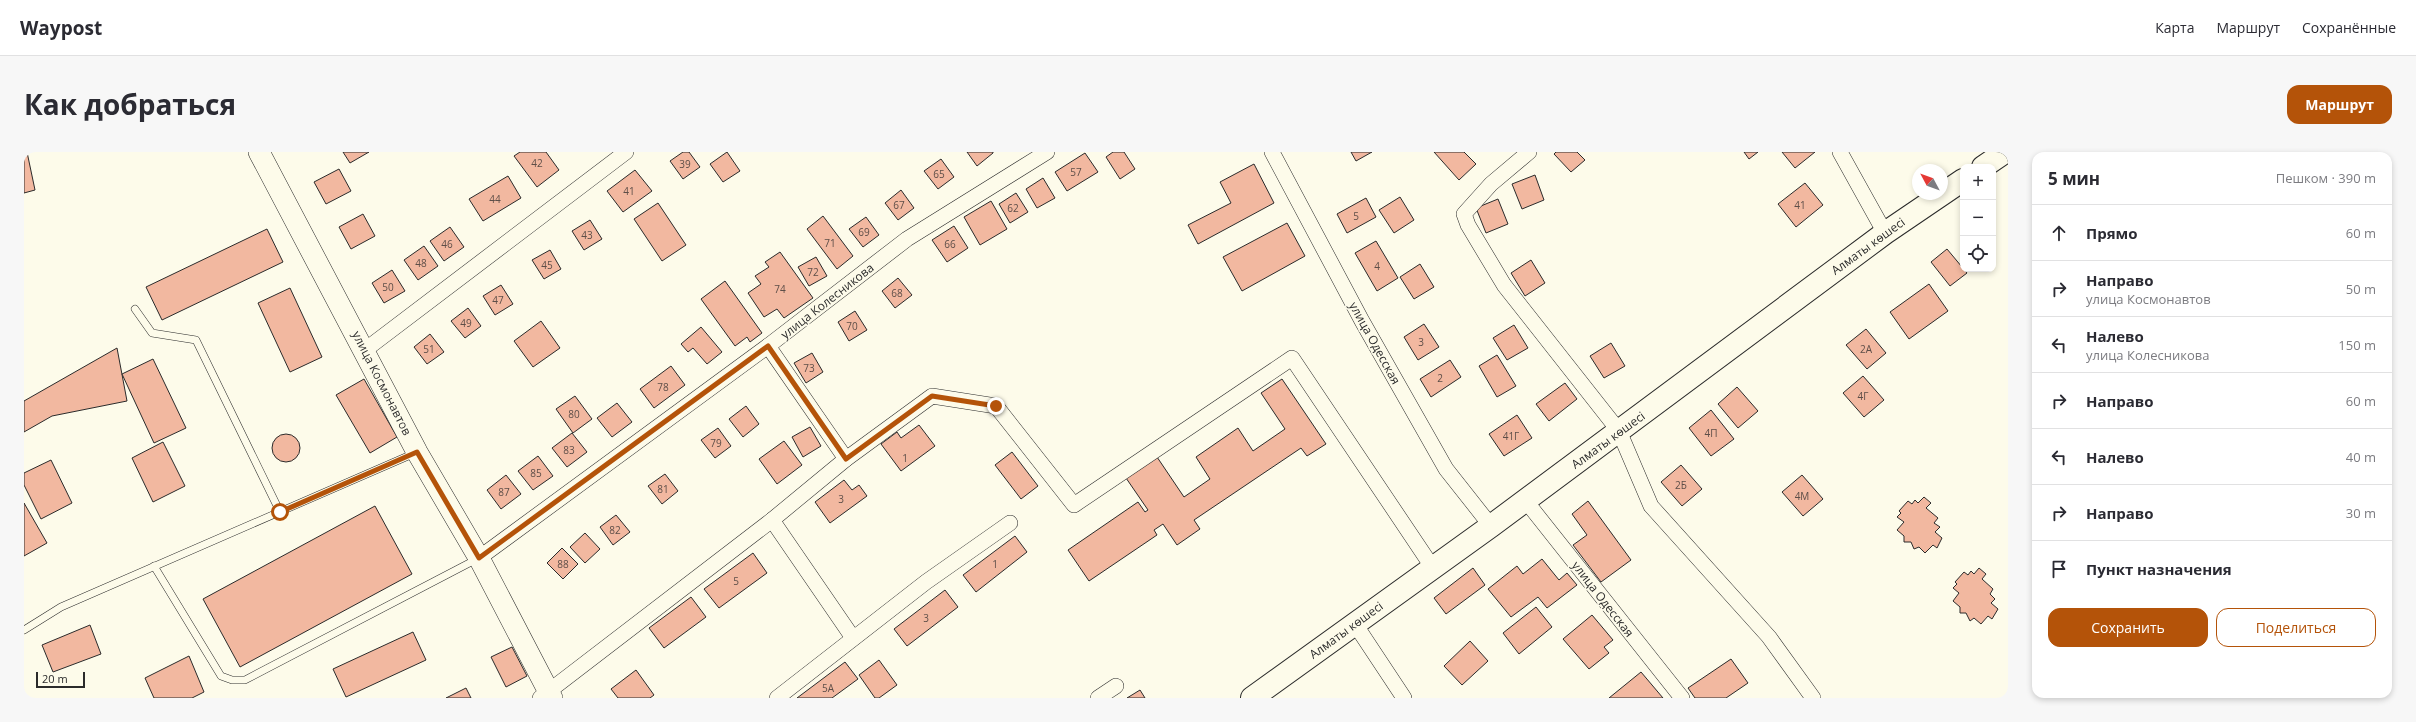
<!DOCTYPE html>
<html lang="ru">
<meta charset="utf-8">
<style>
:root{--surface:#fff;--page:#f7f7f7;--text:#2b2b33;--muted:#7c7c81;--line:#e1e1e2;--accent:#b45309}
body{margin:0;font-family:"Open Sans",sans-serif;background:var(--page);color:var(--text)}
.controls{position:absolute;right:12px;top:12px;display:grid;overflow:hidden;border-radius:8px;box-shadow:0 2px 6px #0003}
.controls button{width:36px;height:36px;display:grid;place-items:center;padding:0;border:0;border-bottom:1px solid var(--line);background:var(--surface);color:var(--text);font:20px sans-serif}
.compass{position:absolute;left:1888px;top:12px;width:36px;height:36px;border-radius:50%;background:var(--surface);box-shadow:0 2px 6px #0003;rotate:311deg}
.scale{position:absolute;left:12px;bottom:10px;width:49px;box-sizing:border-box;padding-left:4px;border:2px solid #2b2b2b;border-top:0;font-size:11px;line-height:14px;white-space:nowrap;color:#2b2b2b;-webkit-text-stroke:3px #fdfbea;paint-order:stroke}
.stop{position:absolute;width:12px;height:12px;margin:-9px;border:3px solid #b45309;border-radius:50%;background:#fff}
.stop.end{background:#b45309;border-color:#fff;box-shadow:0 1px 4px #0008}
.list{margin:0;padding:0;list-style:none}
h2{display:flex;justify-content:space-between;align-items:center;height:52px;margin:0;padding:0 16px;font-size:17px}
h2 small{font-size:13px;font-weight:400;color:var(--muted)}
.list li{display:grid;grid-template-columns:26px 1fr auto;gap:12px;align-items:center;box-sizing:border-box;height:56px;padding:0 16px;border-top:1px solid var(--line)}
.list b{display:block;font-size:15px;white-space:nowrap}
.list p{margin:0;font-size:13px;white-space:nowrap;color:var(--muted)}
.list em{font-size:13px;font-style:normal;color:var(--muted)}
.actions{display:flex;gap:8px;padding:12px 16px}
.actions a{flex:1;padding:9px 0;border:1px solid var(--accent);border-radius:12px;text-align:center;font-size:14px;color:var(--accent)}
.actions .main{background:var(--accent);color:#fff}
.icon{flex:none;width:22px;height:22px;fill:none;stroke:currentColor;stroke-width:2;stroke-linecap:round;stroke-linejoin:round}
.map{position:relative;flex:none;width:1984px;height:546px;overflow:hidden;border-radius:12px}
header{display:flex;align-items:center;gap:24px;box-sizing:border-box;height:56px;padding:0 20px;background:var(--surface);border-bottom:1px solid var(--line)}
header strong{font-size:19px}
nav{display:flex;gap:22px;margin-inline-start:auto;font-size:14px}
.intro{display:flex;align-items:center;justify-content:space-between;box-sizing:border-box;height:96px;padding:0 24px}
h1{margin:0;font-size:28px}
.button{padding:10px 18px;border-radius:12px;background:var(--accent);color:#fff;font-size:14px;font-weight:700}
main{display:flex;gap:24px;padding:0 24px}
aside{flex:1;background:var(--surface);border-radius:12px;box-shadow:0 2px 6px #0003}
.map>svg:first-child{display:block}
.building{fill:#f2b8a0;stroke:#2b2b2b}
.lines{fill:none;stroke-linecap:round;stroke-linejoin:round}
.service-casing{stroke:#2b2b2b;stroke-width:8}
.minor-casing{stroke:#2b2b2b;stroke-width:16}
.secondary-casing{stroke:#2b2b2b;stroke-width:22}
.primary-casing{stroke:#2b2b2b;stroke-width:24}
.service{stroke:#fdfbea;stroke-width:7}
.minor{stroke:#fdfbea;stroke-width:15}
.secondary{stroke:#fdfbea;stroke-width:21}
.primary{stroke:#fdfbea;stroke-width:22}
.route{stroke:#b45309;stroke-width:5}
.labels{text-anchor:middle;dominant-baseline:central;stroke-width:3;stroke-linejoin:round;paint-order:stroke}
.number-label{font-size:10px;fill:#5d4e48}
.street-label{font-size:12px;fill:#2b2b2b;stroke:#fdfbea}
</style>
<header>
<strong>Waypost</strong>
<nav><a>Карта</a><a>Маршрут</a><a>Сохранённые</a></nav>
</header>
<div class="intro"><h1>Как добраться</h1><a class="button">Маршрут</a></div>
<main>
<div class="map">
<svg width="1984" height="546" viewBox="0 0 1984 546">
<rect width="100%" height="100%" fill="#fdfbea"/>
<g class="building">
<path d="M0,0H3L11,38L0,41Z"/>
<path d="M319,0H345L326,11Z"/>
<path d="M496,0H522L535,18L513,35L490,4Z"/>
<path d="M659,0H665L676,15L659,27L646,9Z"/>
<path d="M703,0L716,19L699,30L686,12Z"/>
<path d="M943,0H969V1L953,14Z"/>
<path d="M1089,0H1100L1111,17L1096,27L1082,5Z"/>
<path d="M1327,0H1348L1332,9Z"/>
<path d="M1410,0H1440L1452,12L1435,28Z"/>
<path d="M1532,0H1553L1561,8L1547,20L1530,2Z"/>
<path d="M1720,0H1734L1725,7Z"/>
<path d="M1758,0H1791L1771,16Z"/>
<path d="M1061,1L1074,20L1043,39L1031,20Z"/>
<path d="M917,7L930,25L914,37L900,19Z"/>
<path d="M1230,12L1250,51L1174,92L1164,73L1207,51L1196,30Z"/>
<path d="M315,17L327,39L302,52L290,30Z"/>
<path d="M611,18L628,39L599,60L583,39Z"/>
<path d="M1511,23L1520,48L1498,57L1488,32Z"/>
<path d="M484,24L497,46L459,69L445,47Z"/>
<path d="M1019,26L1031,46L1013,56L1002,37Z"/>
<path d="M1781,31L1799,53L1772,75L1754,52Z"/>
<path d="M877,38L890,56L874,68L861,51Z"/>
<path d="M992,41L1004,60L986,71L975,52Z"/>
<path d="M1376,45L1390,68L1370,81L1355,58Z"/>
<path d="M1342,46L1352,65L1323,81L1313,62Z"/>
<path d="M1474,47L1484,72L1462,81L1452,56Z"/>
<path d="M967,49L983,77L956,93L940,65Z"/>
<path d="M634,51L662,93L638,109L610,67Z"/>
<path d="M339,62L351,84L327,97L315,75Z"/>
<path d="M799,64L829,104L813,117L783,77Z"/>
<path d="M842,65L855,83L839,95L825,77Z"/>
<path d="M566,68L578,87L560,98L548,79Z"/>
<path d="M1263,71L1281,104L1218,139L1199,105Z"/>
<path d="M930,74L944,96L923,110L908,88Z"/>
<path d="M426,75L440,95L420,109L406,89Z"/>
<path d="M243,77L259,110L138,168L122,135Z"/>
<path d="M1352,89L1374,126L1353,139L1331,101Z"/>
<path d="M400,94L414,114L394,128L380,108Z"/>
<path d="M1923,97L1943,121L1926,134L1907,110Z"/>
<path d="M526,98L537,117L520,127L508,108Z"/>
<path d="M756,100L789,146L760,166L753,157L740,165L724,141L737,132L731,124L745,115L741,110Z"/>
<path d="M792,105L803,124L785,134L774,115Z"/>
<path d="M1507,108L1521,131L1501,144L1487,121Z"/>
<path d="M1396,112L1410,135L1390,147L1376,125Z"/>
<path d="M368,118L381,139L360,151L348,131Z"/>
<path d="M874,126L888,143L871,156L858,139Z"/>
<path d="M701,129L738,181L726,190L723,185L711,194L677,147Z"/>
<path d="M1905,132L1924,159L1885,187L1866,160Z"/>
<path d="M477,133L489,152L471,163L459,144Z"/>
<path d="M266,136L298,205L266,220L234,151Z"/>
<path d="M444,156L457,174L441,186L427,169Z"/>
<path d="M831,159L843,178L825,189L814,170Z"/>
<path d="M517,169L536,196L509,215L490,189Z"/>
<path d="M1400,172L1415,195L1394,208L1380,185Z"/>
<path d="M1490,173L1504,196L1483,208L1469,186Z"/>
<path d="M677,175L698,200L683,212L669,196L664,200L657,192Z"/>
<path d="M1842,177L1862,201L1843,217L1822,193Z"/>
<path d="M406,182L420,200L403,212L390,195Z"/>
<path d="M1587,191L1601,214L1580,226L1566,204Z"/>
<path d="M93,196L103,249L28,264L0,280V249Z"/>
<path d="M788,201L799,220L782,231L770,211Z"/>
<path d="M1473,203L1492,234L1473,245L1455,214Z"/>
<path d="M129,207L162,276L130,291L98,222Z"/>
<path d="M1426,208L1437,225L1407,245L1396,227Z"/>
<path d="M647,214L661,233L630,256L616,237Z"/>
<path d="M1839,224L1860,248L1840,265L1819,241Z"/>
<path d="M340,227L373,285L346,301L312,243Z"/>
<path d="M1258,227L1302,292L1283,304L1277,296L1170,368L1176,377L1153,393L1139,372L1130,378L1133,383L1065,429L1044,398L1114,350L1121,360L1124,358L1102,326L1133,305L1160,345L1186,327L1172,305L1214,276L1229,299L1261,277L1237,241Z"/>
<path d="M1541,231L1553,247L1525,269L1512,252Z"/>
<path d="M1713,235L1734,259L1714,276L1694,252Z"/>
<path d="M551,244L568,267L549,281L532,257Z"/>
<path d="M593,251L608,270L588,285L573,266Z"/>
<path d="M722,254L735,272L719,285L705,267Z"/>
<path d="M1687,258L1710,287L1687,304L1665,276Z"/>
<path d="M1493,263L1508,286L1480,304L1465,282Z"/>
<path d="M895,273L911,294L877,319L857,292L873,280L877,286Z"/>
<path d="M786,275L797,294L779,305L768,285Z"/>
<path d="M694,276L707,294L691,306L677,288Z"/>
<path d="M548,281L563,300L543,315L528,296Z"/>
<circle cx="262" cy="296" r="14"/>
<path d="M760,289L778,313L753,332L735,307Z"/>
<path d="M139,290L161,334L129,350L108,306Z"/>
<path d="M988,300L1014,334L997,347L971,313Z"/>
<path d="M514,304L529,324L509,338L494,319Z"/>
<path d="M27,308L48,351L17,367L0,333V321Z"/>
<path d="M1657,313L1678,337L1658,354L1637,330Z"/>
<path d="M641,322L654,339L638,352L624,334Z"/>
<path d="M482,323L497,342L477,357L463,338Z"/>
<path d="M1778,323L1799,347L1779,364L1758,340Z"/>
<path d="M820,328L828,338L835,333L843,344L806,371L791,350Z"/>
<path d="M1900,345L1907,351L1902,356L1914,366L1910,371L1916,375L1911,380L1918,386L1913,396L1909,393L1901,401L1895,395L1890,397L1887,390H1880V384L1873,378L1880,370L1873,365L1877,361L1875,359L1884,349L1888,352L1891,348L1894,351Z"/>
<path d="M1564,349L1607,408L1577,430L1549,393L1563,383L1548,362Z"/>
<path d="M0,351L23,391L0,404Z"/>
<path d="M351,354L388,422L216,515L179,447Z"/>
<path d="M592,363L606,380L589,393L576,375Z"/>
<path d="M561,381L576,397L561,411L546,395Z"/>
<path d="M991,384L1003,400L952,440L939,423Z"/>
<path d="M538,396L554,412L539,427L523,411Z"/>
<path d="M729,401L743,421L695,456L680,437Z"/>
<path d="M1518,407L1535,428L1543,421L1553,433L1523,456L1514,445L1487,465L1464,437L1493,414L1499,422Z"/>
<path d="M1449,416L1461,433L1422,462L1410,446Z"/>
<path d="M1955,416L1962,422L1958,427L1969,437L1966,442L1971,447L1967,451L1974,457L1968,467L1964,464L1957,472L1950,466L1946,469L1942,461H1936V455L1929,449L1935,441L1929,436L1933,432L1931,430L1940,420L1944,423L1947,419L1950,422Z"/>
<path d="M921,438L934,455L883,494L870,477Z"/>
<path d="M667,445L682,465L640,496L625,476Z"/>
<path d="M1512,455L1528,475L1495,502L1479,481Z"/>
<path d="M1568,463L1589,488L1580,495L1585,501L1565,517L1539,487Z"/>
<path d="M66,473L77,502L29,520L18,493Z"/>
<path d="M389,480L402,508L322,545L309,517Z"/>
<path d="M1446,489L1464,509L1438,533L1420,514Z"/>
<path d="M488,495L503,524L482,535L467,505Z"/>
<path d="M165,504L180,540L168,546H130L121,526Z"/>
<path d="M1707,507L1724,531L1702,546H1671L1664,536Z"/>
<path d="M855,508L873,533L855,546H851L835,523Z"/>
<path d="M821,510L834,527L808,546H773Z"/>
<path d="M612,518L630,543L626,546H594L587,537Z"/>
<path d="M1617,520L1639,546H1585Z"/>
<path d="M442,536L447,546H422Z"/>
<path d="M1116,538L1121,546H1103Z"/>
</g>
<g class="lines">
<defs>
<g id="service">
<path d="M111,157L128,181L172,188L256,360"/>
<path d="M130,414L197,524L208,528H221L453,407"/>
<path d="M0,478L37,455L391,301"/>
</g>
<g id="minor">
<path d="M1248,0L1338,169L1422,317L1467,374"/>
<path d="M1505,0L1467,32L1440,62L1444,73L1480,133L1595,279L1627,354L1745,485L1789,546"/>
<path d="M1816,0L1861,81"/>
<path d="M744,194L822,307"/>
<path d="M341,198L602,0"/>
<path d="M1501,348L1658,546"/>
<path d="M748,368L829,486"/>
<path d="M455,406L744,194L883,87L1023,0"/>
<path d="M1331,472L1380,546"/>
<path d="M516,546L748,368L822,307L908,244L972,254L1050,353L1268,206L1409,416"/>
<path d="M753,546L902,430L986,371"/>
<path d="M1074,546L1092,534"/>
</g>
<path id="secondary" d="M235,0L393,300L455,406L528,546"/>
<g id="primary">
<path d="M1959,15L1981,0"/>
<path d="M1228,546L1467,374L1861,81L1939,28"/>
</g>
</defs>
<use href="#service" class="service-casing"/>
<use href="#minor" class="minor-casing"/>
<use href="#secondary" class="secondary-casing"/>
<use href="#primary" class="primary-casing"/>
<use href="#service" class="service"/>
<use href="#minor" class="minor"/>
<use href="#secondary" class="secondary"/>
<use href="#primary" class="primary"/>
</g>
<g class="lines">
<path class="route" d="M256,360L393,300L455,406L744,194L822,307L908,244L972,254"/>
</g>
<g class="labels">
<g class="number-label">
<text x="513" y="11">42</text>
<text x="661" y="12">39</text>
<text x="1052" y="20">57</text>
<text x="915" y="22">65</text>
<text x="605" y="39">41</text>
<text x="471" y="47">44</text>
<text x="875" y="53">67</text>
<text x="1776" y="53">41</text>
<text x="989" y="56">62</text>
<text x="1332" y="64">5</text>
<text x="840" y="80">69</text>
<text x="563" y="83">43</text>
<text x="806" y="91">71</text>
<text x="423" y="92">46</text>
<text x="926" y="92">66</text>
<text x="397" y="111">48</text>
<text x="523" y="113">45</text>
<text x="1353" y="114">4</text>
<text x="789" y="120">72</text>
<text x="364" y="135">50</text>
<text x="756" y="137">74</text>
<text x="873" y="141">68</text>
<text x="474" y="148">47</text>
<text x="442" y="171">49</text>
<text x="828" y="174">70</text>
<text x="1397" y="190">3</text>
<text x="405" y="197">51</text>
<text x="1842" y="197">2А</text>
<text x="785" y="216">73</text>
<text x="1416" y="226">2</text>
<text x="639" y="235">78</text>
<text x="1839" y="244">4Г</text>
<text x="550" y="262">80</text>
<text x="1687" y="281">4П</text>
<text x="1487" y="284">41Г</text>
<text x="692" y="291">79</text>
<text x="545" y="298">83</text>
<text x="881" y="306">1</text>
<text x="512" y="321">85</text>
<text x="1657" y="333">2Б</text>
<text x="639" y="337">81</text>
<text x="480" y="340">87</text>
<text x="1778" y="344">4М</text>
<text x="817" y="347">3</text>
<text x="591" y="378">82</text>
<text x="539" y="412">88</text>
<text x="971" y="412">1</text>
<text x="712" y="429">5</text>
<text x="902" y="466">3</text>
<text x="804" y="536">5А</text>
</g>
<g class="street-label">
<text transform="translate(1844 94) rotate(-36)">Алматы көшесі</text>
<text transform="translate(803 149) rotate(-38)">улица Колесникова</text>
<text transform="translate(1351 191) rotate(61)">улица Одесская</text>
<text transform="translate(358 231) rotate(63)">улица Космонавтов</text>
<text transform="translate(1584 288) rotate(-36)">Алматы көшесі</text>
<text transform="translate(1579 447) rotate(52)">улица Одесская</text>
<text transform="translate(1322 478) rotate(-36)">Алматы көшесі</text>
</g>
</g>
</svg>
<div class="controls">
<button>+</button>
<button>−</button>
<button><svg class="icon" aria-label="locate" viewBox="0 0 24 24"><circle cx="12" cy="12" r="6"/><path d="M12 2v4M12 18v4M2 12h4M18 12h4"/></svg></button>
</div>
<svg class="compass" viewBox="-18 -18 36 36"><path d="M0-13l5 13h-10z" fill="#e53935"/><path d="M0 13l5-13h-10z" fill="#7c7c81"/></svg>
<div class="scale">20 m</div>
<div class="stop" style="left:256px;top:360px"></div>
<div class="stop end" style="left:972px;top:254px"></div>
</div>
<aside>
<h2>5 мин<small>Пешком · 390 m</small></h2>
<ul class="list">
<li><svg class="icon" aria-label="ahead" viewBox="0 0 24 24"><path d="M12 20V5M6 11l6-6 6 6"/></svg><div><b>Прямо</b></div><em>60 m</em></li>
<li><svg class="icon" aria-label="right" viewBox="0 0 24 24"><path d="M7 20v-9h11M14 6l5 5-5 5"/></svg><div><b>Направо</b><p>улица Космонавтов</p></div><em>50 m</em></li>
<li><svg class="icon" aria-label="left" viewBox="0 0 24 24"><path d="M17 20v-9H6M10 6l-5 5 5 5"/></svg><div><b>Налево</b><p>улица Колесникова</p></div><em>150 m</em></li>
<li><svg class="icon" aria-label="right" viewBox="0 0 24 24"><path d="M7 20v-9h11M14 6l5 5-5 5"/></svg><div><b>Направо</b></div><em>60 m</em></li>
<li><svg class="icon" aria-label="left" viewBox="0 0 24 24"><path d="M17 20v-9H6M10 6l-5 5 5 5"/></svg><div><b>Налево</b></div><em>40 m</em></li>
<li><svg class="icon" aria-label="right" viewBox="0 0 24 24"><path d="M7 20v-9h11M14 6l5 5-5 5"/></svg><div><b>Направо</b></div><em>30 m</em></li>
<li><svg class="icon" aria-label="arrive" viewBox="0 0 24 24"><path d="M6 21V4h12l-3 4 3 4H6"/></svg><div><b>Пункт назначения</b></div></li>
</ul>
<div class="actions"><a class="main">Сохранить</a><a>Поделиться</a></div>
</aside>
</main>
